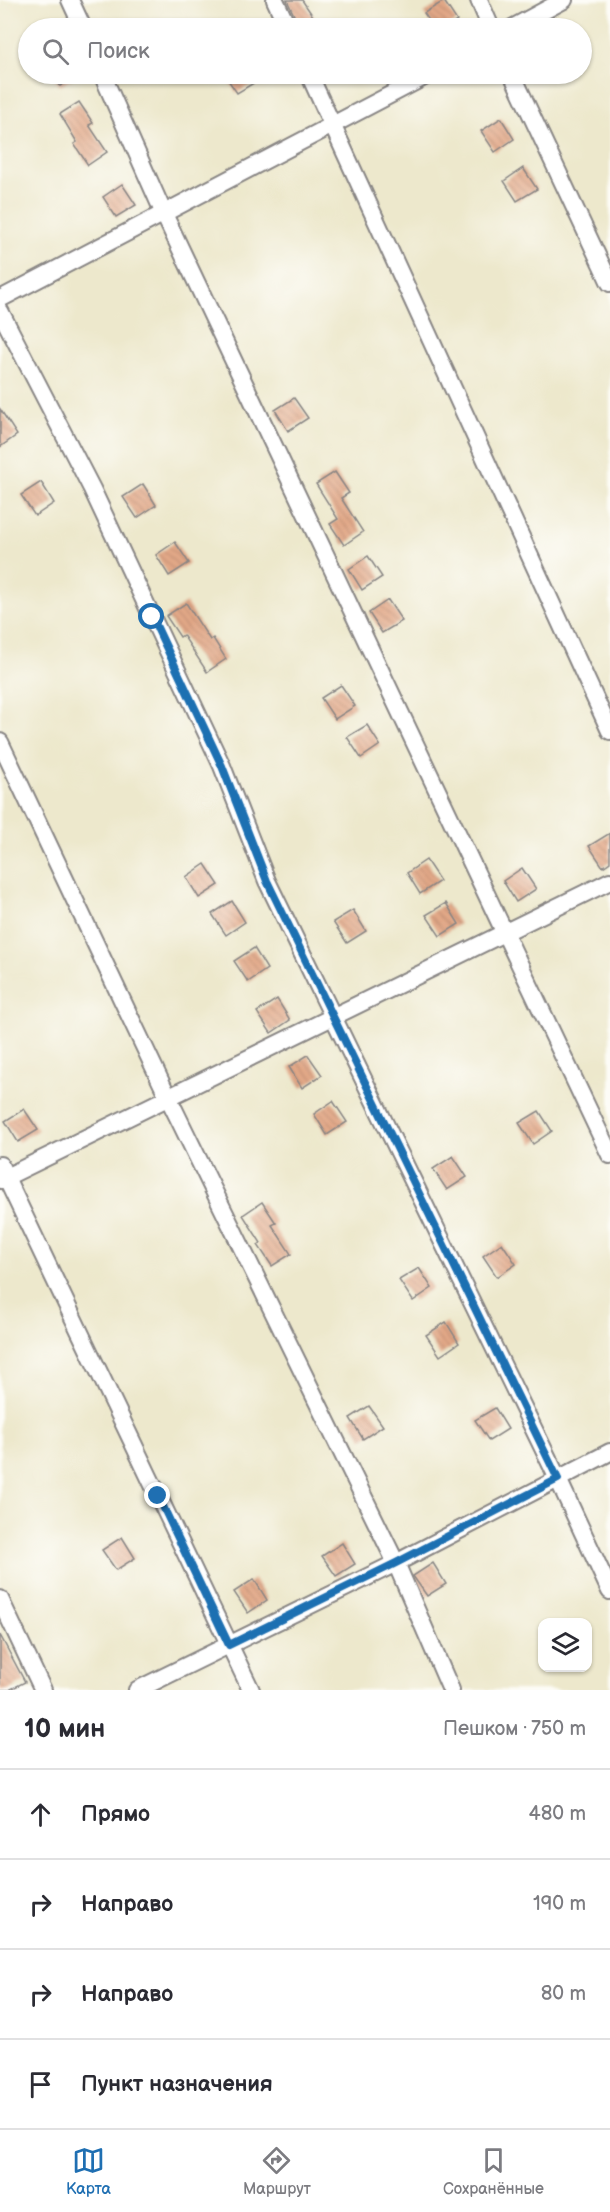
<!DOCTYPE html>
<html lang="ru">
<meta charset="utf-8">
<style>
:root{--surface:#fff;--page:#f7f7f7;--text:#2b2b33;--muted:#7c7c81;--line:#e1e1e2;--accent:#1f6fb2}
body{margin:0;font-family:"Balsamiq Sans",sans-serif;background:var(--page);color:var(--text)}
.controls{position:absolute;right:18px;bottom:18px;display:grid;overflow:hidden;border-radius:12px;box-shadow:0 2px 4px #0004}
.controls button{width:54px;height:54px;display:grid;place-items:center;padding:0;border:0;border-bottom:2px solid var(--line);background:var(--surface);color:var(--text);font:30px sans-serif}
.stop{position:absolute;width:18px;height:18px;margin:-14px;border:4px solid #1f6fb2;border-radius:50%;background:#fff}
.stop.end{background:#1f6fb2;border-color:#fff;box-shadow:0 2px 6px #0008}
.list{margin:0;padding:0;list-style:none}
h2{display:flex;justify-content:space-between;align-items:center;height:78px;margin:0;padding:0 24px;font-size:26px}
h2 small{font-size:20px;font-weight:400;color:var(--muted)}
.list li{display:grid;grid-template-columns:39px 1fr auto;gap:18px;align-items:center;box-sizing:border-box;height:90px;padding:0 24px;border-top:2px solid var(--line)}
.list b{display:block;font-size:22px;white-space:nowrap}
.list em{font-size:20px;font-style:normal;color:var(--muted)}
.icon{flex:none;width:33px;height:33px;fill:none;stroke:currentColor;stroke-width:2;stroke-linecap:round;stroke-linejoin:round}
.map{position:relative;flex:none;width:610px;height:1690px;overflow:hidden}
.search{position:absolute;background:var(--surface);box-shadow:0 2px 4px #0004;left:18px;right:18px;top:18px;height:66px;display:flex;align-items:center;gap:15px;box-sizing:border-box;padding:0 21px;border-radius:33px;color:var(--muted);font-size:22px}
.sheet{height:438px;background:var(--surface)}
nav{display:flex;justify-content:space-around;align-items:center;box-sizing:border-box;height:84px;border-top:2px solid var(--line);background:var(--surface);font-size:16px;color:var(--muted)}
nav a{display:grid;justify-items:center;gap:3px}
nav .on{color:var(--accent)}
.map>svg:first-child{display:block}
.building{fill:url(#building-back-hatch)}
.lines{fill:none;stroke-linecap:round;stroke-linejoin:round}
.minor-casing{stroke:#888584;stroke-width:20}
.minor{stroke:#fff;stroke-width:16}
.route{stroke:#1f6fb2;stroke-width:8}
</style>
<div class="map">
<svg width="610" height="1690" viewBox="0 0 610 1690">
<defs>
<pattern id="building-back-hatch" width="6" height="6" patternUnits="userSpaceOnUse" patternTransform="scale(1.5)"><rect width="6" height="6" fill="#e2a887"/><path d="M-1 5l2 2M0 0l6 6M5-1l2 2" fill="none" stroke="#c29075"/></pattern>
</defs>
<rect width="100%" height="100%" fill="#fdfcf7"/>
<filter id="ink" filterUnits="userSpaceOnUse"><feTurbulence type="fractalNoise" baseFrequency=".0167" numOctaves="2"/><feDisplacementMap in="SourceGraphic" scale="12" xChannelSelector="R" yChannelSelector="G"/><feConvolveMatrix kernelMatrix="1 2 1 2 8 2 1 2 1" color-interpolation-filters="sRGB"/></filter>
<filter id="wash" filterUnits="userSpaceOnUse"><feTurbulence type="fractalNoise" baseFrequency=".008" numOctaves="4" result="noise"/><feDisplacementMap in="SourceGraphic" scale="24" xChannelSelector="R" yChannelSelector="G"/><feGaussianBlur stdDeviation="1.35" result="paint"/><feColorMatrix in="noise" values="0 0 0 0 0 0 0 0 0 0 0 0 0 0 0 0 0 1.4 0 .05"/><feComposite in="paint" operator="in"/></filter>
<g filter="url(#wash)">
<rect width="100%" height="100%" fill="#ede8cc"/>
<g id="blocks">
<g class="building">
<path d="M287,0H302L321,28H300Z"/>
<path d="M444,1L457,21L446,28H434L424,13Z"/>
<path d="M52,74H80L60,86Z"/>
<path d="M224,74H252L257,81L237,93Z"/>
<path d="M79,102L93,123L89,125L107,152L88,165L74,144L77,142L60,114Z"/>
<path d="M501,118L514,139L495,152L481,131Z"/>
<path d="M523,168L537,189L517,201L504,181Z"/>
<path d="M122,184L136,205L116,217L103,197Z"/>
<path d="M294,398L308,418L288,431L275,410Z"/>
<path d="M0,409L17,435L0,447Z"/>
<path d="M335,472L349,493L341,498L363,532L344,545L330,524L338,519L316,484Z"/>
<path d="M41,482L54,503L35,516L21,495Z"/>
<path d="M143,484L156,505L137,518L123,497Z"/>
<path d="M175,542L189,563L169,576L156,555Z"/>
<path d="M368,556L382,577L362,590L349,569Z"/>
<path d="M388,600L402,621L382,633L369,613Z"/>
<path d="M186,603L210,640L213,638L226,659L207,672L183,635L180,637L166,616Z"/>
<path d="M341,685L355,706L335,719L321,698Z"/>
<path d="M367,725L380,745L361,758L347,737Z"/>
<path d="M610,833V862L603,867L589,846Z"/>
<path d="M426,860L440,881L420,894L407,873Z"/>
<path d="M205,864L219,885L199,898L186,877Z"/>
<path d="M522,868L536,889L516,902L503,881Z"/>
<path d="M232,901L245,922L226,935L212,914Z"/>
<path d="M446,903L459,924L440,936L426,915Z"/>
<path d="M353,910L366,931L347,943L333,922Z"/>
<path d="M254,948L267,969L248,982L234,961Z"/>
<path d="M277,999L290,1020L271,1033L257,1012Z"/>
<path d="M308,1055L322,1075L302,1088L289,1067Z"/>
<path d="M333,1101L347,1122L327,1135L314,1114Z"/>
<path d="M24,1109L38,1130L18,1142L5,1121Z"/>
<path d="M539,1111L552,1131L533,1144L519,1123Z"/>
<path d="M453,1156L467,1177L447,1190L433,1169Z"/>
<path d="M262,1202L276,1223L272,1225L291,1254L272,1266L258,1245L261,1243L243,1215Z"/>
<path d="M502,1243L516,1264L497,1277L483,1256Z"/>
<path d="M419,1268L432,1288L413,1301L399,1280Z"/>
<path d="M446,1322L459,1343L440,1356L426,1335Z"/>
<path d="M369,1406L383,1426L363,1439L350,1418Z"/>
<path d="M495,1408L508,1429L489,1441L475,1420Z"/>
<path d="M122,1537L135,1558L116,1570L102,1550Z"/>
<path d="M342,1543L355,1564L336,1576L322,1556Z"/>
<path d="M433,1563L446,1584L427,1596L413,1576Z"/>
<path d="M254,1579L267,1600L248,1613L234,1592Z"/>
<path d="M0,1635L25,1682L9,1690H0Z"/>
</g>
</g>
</g>
<g filter="url(#ink)">
<use href="#blocks" fill-opacity="0" stroke="#888584" stroke-width="1.5"/>
<g class="lines">
<defs>
<g id="minor">
<path d="M70,0L83,28"/>
<path d="M275,0L288,28"/>
<path d="M479,0L491,28"/>
<path d="M512,28L564,0"/>
<path d="M102,74L164,214L610,1155"/>
<path d="M309,74L610,731"/>
<path d="M512,74L610,283"/>
<path d="M0,299L430,74"/>
<path d="M0,311L92,489L222,766L267,881L558,1479L610,1591"/>
<path d="M0,742L168,1097L396,1563L451,1690"/>
<path d="M0,1165L251,1690"/>
<path d="M0,1180L610,881"/>
<path d="M0,1599L43,1690"/>
<path d="M137,1690L396,1563L610,1452"/>
</g>
</defs>
<use href="#minor" class="minor-casing"/>
<use href="#minor" class="minor"/>
</g>
</g>
<g class="lines" filter="url(#ink)">
<path class="route" d="M152,617L222,766L267,881L558,1479L396,1563L229,1645L158,1496"/>
</g>
</svg>
<div class="controls">
<button><svg class="icon" aria-label="layers" viewBox="0 0 24 24"><path d="M12 4l9 5-9 5-9-5zM3 14l9 5 9-5"/></svg></button>
</div>
<div class="stop" style="left:152px;top:617px"></div>
<div class="stop end" style="left:158px;top:1496px"></div>
<div class="search"><svg class="icon" aria-label="search" viewBox="0 0 24 24"><circle cx="10" cy="10" r="6"/><path d="M15 15l6 6"/></svg>Поиск</div>
</div>
<section class="sheet">
<h2>10 мин<small>Пешком · 750 m</small></h2>
<ul class="list">
<li><svg class="icon" aria-label="ahead" viewBox="0 0 24 24"><path d="M12 20V5M6 11l6-6 6 6"/></svg><div><b>Прямо</b></div><em>480 m</em></li>
<li><svg class="icon" aria-label="right" viewBox="0 0 24 24"><path d="M7 20v-9h11M14 6l5 5-5 5"/></svg><div><b>Направо</b></div><em>190 m</em></li>
<li><svg class="icon" aria-label="right" viewBox="0 0 24 24"><path d="M7 20v-9h11M14 6l5 5-5 5"/></svg><div><b>Направо</b></div><em>80 m</em></li>
<li><svg class="icon" aria-label="arrive" viewBox="0 0 24 24"><path d="M6 21V4h12l-3 4 3 4H6"/></svg><div><b>Пункт назначения</b></div></li>
</ul>
</section>
<nav>
<a class="on"><svg class="icon" aria-label="map" viewBox="0 0 24 24"><path d="M3 6l6-2 6 2 6-2v14l-6 2-6-2-6 2zM9 4v14M15 6v14"/></svg>Карта</a>
<a><svg class="icon" aria-label="directions" viewBox="0 0 24 24"><path d="M12 3l9 9-9 9-9-9zM9 14v-3h6M13 9l2 2-2 2"/></svg>Маршрут</a>
<a><svg class="icon" aria-label="saved" viewBox="0 0 24 24"><path d="M7 4h10v16l-5-4-5 4z"/></svg>Сохранённые</a>
</nav>
